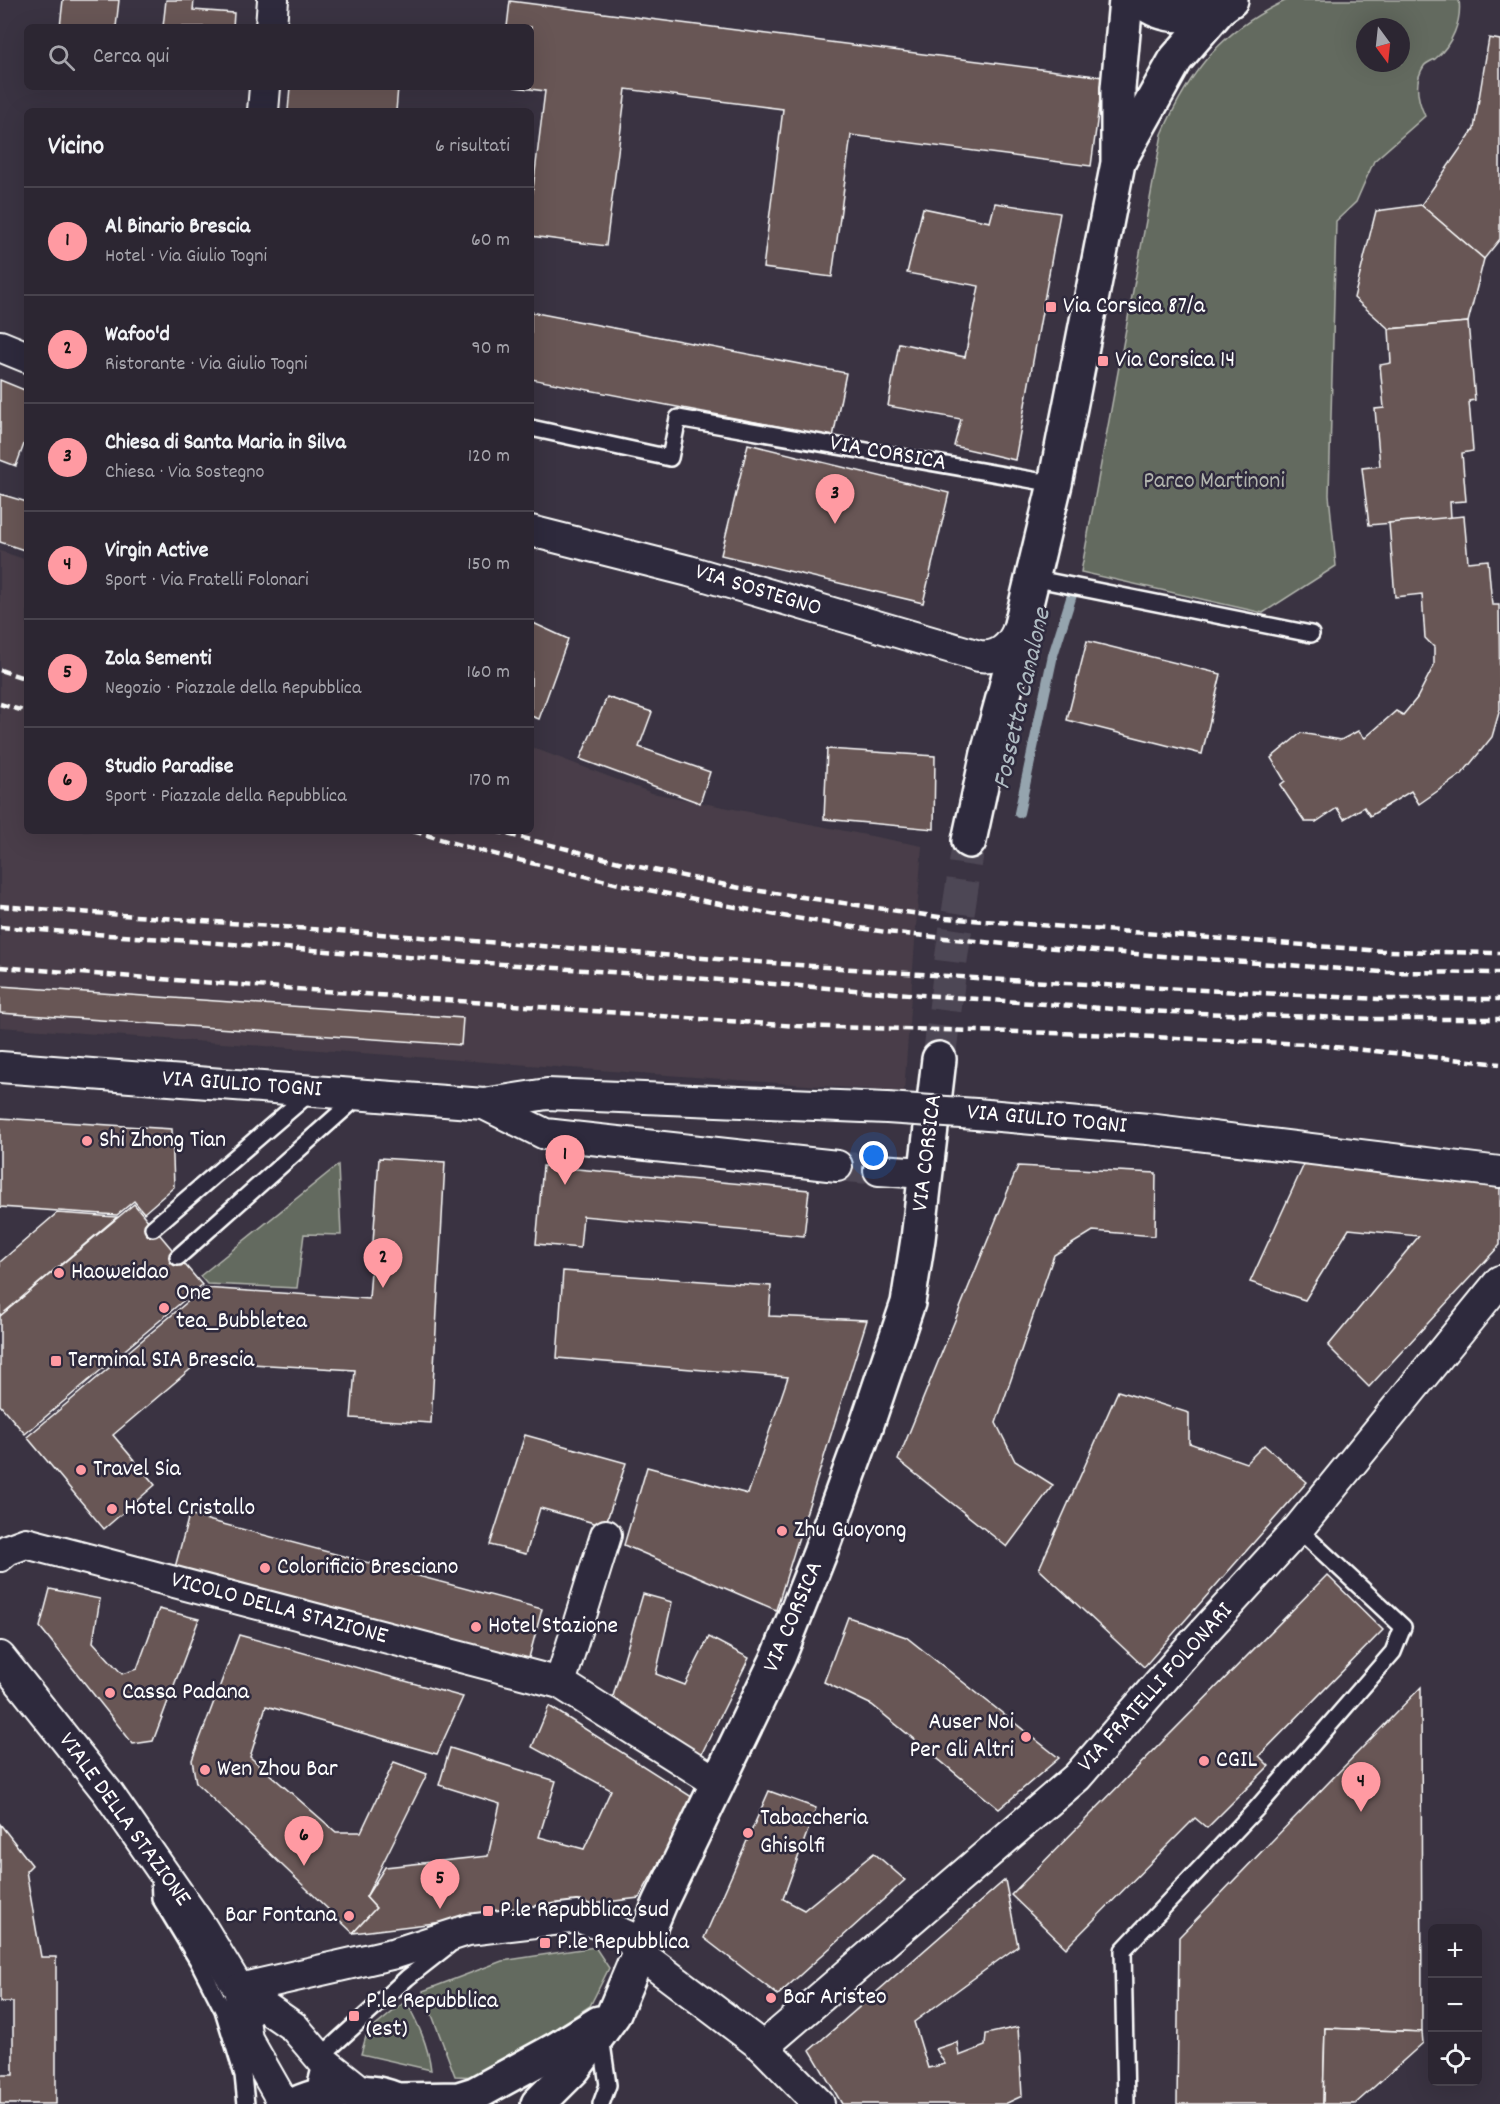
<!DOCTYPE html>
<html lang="it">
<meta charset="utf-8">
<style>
:root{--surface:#2c2632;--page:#342e3a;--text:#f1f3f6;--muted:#a6a5ac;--line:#48434d;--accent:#ff9aa2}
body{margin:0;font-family:Dekko,sans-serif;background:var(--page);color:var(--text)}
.controls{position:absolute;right:18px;bottom:18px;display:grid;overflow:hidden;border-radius:9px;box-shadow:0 6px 24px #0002}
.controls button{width:54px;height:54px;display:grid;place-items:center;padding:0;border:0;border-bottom:2px solid var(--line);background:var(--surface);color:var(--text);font:30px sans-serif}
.compass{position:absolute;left:1356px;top:18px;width:54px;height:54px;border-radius:50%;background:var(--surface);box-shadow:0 6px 24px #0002;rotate:165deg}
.you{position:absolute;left:874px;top:1156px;width:21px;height:21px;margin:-15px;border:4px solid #fff;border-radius:50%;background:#1a73e8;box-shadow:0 0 0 9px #1a73e833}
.badge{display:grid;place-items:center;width:39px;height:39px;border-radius:50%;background:var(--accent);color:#111;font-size:20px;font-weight:700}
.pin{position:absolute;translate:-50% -50px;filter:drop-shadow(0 2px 3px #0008)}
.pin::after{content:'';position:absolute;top:32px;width:21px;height:18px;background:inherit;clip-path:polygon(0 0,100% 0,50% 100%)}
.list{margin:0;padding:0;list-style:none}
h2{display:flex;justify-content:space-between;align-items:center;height:78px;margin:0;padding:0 24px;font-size:26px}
h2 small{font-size:20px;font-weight:400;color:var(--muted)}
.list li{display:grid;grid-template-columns:39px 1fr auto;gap:18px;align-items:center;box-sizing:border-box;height:108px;padding:0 24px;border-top:2px solid var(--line)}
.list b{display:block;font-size:22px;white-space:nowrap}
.list p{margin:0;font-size:20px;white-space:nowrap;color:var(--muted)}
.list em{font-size:20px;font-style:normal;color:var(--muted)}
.icon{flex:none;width:33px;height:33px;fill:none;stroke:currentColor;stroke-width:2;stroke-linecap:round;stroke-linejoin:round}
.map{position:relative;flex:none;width:1500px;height:2104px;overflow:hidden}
.search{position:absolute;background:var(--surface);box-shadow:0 6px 24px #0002;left:24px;top:24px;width:510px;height:66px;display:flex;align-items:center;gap:15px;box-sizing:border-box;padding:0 21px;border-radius:9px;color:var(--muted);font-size:22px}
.panel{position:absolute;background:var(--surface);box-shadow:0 6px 24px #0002;left:24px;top:108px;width:510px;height:726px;border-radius:9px}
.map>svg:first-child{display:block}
.built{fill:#483e48}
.green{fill:#646b5e;stroke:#b2b5ae;stroke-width:1.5;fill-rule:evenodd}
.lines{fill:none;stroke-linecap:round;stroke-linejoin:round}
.stream{stroke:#95a4ae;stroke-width:10}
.building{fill:#675655;stroke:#fff;stroke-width:1.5}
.street-tunnel{stroke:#4e4755;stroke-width:30;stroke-dasharray:30 15;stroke-linecap:butt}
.secondary-tunnel{stroke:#4e4755;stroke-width:33;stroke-dasharray:33 16;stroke-linecap:butt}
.lane-casing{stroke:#fff;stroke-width:20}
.street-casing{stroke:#fff;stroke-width:34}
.secondary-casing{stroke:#fff;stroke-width:38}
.lane{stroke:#2f2a3d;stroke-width:15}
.street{stroke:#2f2a3d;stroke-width:30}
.secondary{stroke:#2f2a3d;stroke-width:33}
.rail{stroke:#fff;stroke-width:4.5;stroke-dasharray:9 4.5;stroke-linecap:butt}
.street-bridge-casing{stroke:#fff;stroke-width:34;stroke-linecap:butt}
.street-bridge{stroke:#2f2a3d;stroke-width:30}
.poi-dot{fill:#ff9aa2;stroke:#2f2a3d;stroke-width:2}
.labels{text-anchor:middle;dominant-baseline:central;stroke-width:5;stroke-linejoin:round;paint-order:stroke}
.poi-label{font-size:24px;fill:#fff;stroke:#2f2a3d;text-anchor:start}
.street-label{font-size:24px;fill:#fff;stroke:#2f2a3d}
.park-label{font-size:24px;fill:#b2b5ae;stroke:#2f2a3d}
.water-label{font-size:26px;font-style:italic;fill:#afbbc2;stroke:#2f2a3d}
</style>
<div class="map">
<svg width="1500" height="2104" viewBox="0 0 1500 2104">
<rect width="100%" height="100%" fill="#3a3342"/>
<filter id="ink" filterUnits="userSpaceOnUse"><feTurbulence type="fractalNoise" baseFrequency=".0167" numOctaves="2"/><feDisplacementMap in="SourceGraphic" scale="12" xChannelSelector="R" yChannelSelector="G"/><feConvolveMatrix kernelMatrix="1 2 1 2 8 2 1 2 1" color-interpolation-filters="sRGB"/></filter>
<g filter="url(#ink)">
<path class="built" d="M0,551L27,560V831H531V747L652,793L922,846L904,1092L0,1027Z"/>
<g class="green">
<path d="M1287,0H1459C1462,21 1452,45 1435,59C1431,61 1426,63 1424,66C1413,82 1418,101 1425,116L1374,161L1356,202L1336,221L1329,495L1336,566L1263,613L1081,572L1162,134C1190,70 1222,30 1287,0ZM1365,27H1401V63H1365Z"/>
<path d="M338,1165L341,1235L304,1234L297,1288L207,1284L200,1276Z"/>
<path d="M595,1947L609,1968L590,2006L482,2077L455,2076L423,1991L502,1961Z"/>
<path d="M406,2001C418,2024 428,2044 431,2070L361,2054L367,2033Z"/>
</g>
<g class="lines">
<path class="stream" d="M1019,813L1053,655L1072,595"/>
</g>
<g class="building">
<path d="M63,0H119L116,27H60Z"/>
<path d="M166,0H194L193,10L234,13L233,27H163Z"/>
<path d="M510,1L1103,77L1091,166L851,135L832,277L763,268L783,109L626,89L606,246L531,236V205L545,91L514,87H531V27H507Z"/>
<path d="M1489,38L1500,40V239L1484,259L1421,205L1474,129Z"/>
<path d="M290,87H398L396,111H288Z"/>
<path d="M995,203L1060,213L1015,460L954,446L961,419L888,406L899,343L965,357L979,286L907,273L923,208L990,222Z"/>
<path d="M1421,205L1484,259L1480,275L1468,322L1389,329L1354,298L1376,211Z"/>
<path d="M531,312L846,373L833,437L531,379Z"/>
<path d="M1468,322L1475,400L1469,401L1473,451L1462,453L1466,501L1450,502L1451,518L1369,525L1362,468L1380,466L1375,409L1384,408L1380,365L1391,363L1389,329Z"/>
<path d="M0,380L27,391V436L16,466L0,460Z"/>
<path d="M748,444L949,493L923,603L721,555Z"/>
<path d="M0,494L27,502V551L0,542Z"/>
<path d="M1464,516L1468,562L1488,560L1492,605H1499L1500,709L1492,737L1462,774L1419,804L1411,791L1370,816L1364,807L1344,819L1337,808L1316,822H1305L1280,785L1285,781L1271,758L1301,733L1341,740L1358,731L1365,738L1396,711L1403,715L1417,698L1434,665V647L1425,638L1422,594L1395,597L1389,523Z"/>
<path d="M531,622L568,639L539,719L531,716Z"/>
<path d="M1087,641L1221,674L1202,754L1067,720Z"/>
<path d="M607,697L652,712L639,747L710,772L700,803L580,759Z"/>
<path d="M827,749L935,756L934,829L824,819Z"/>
<path d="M0,986L463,1018L461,1045L0,1013Z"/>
<path d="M0,1118L172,1129L174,1187L144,1213L134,1201L117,1215L0,1207Z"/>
<path d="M379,1158L445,1162L431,1423L351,1418L355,1370L200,1361L113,1435L155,1485L104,1529L27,1437L204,1288L369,1299Z"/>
<path d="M1306,1160L1500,1188V1245L1369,1387L1328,1346L1419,1236L1349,1229L1305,1300L1250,1282Z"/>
<path d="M543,1166L809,1190L804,1236L583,1216L580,1248L536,1244Z"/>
<path d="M1018,1166L1156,1173L1155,1236L1093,1231L1054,1255L996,1423L1015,1461L1053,1485L1007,1547L898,1460Z"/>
<path d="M134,1204L202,1285L25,1434L0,1405V1316Z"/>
<path d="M57,1213L117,1217L0,1316V1262Z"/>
<path d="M563,1271L771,1286L769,1316L867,1320L776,1610L624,1545L647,1467L748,1494L788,1377L557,1358Z"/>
<path d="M1118,1391L1189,1413V1443L1246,1463L1264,1445L1307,1482L1144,1667L1039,1569Z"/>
<path d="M525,1435L626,1463L605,1526L540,1508L526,1554L490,1545Z"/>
<path d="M189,1515L542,1609L526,1669L173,1575Z"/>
<path d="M1327,1575L1383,1630L1259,1756L1269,1766L1207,1828L1195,1818L1066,1948L1011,1895Z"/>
<path d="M50,1589L100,1599L93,1642L122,1674L137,1669L159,1609L199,1619L153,1741L133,1744L40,1627Z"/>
<path d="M643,1594L672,1602L656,1674L685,1685L709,1637L749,1658L699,1759L611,1703Z"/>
<path d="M848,1617L906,1637L1059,1758L999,1809L872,1705L824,1682Z"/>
<path d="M239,1635L463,1697L437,1754L266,1706L250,1757L336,1832H361L394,1762L427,1774L366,1897L376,1908L353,1933L196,1783L192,1760Z"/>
<path d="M1421,1687L1422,2032L1325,2028L1323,2104H1177L1179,1937Z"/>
<path d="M549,1706L695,1799L639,1898L353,1933L376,1908L366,1897L385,1867L488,1856L500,1804L439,1785L450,1748L556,1781L539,1837L584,1849L611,1790L532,1747Z"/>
<path d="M769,1791L816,1808L783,1899L804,1910L874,1853L905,1880L778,1995L704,1938Z"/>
<path d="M0,1824L32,1865L26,1871L41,1957H56V2104H0V2075H13V2002H0Z"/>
<path d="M1005,1880L1018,1946L914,2022L928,2068L945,2064L936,2049L957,2042L959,2056L985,2046L986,2034L1018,2027L1022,2096L1005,2104H842L810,2050Z"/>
<path d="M1325,2028L1422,2032L1423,2043L1355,2104H1323Z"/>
</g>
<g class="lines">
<path class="street-tunnel" d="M837,1166L879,1170"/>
<path class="secondary-tunnel" d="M939,1059L951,960L969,841"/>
<defs>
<g id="lane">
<path d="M531,428L670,458L678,418L1055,484"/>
<path d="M1032,578L1311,634"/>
<path d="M153,1228L312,1091"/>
<path d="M178,1257L359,1096"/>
<path d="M159,1875L160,1898L198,1961L223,2010L243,2075L246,2104"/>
<path d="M313,2096L322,2060L330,2048L407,1978L449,1945"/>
<path d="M601,2104L608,2085L601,2037"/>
<path d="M1126,2104L1123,1950L1257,1808L1393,1652L1403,1627L1298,1529"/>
</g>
<g id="street">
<path d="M271,27L273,0"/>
<path d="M263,111L265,87"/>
<path d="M0,346L27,357"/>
<path d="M531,531L689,571L979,656C1001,659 1014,643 1020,624"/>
<path d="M0,1067L484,1104L547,1094L887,1108"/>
<path d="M484,1104L545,1134L837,1166"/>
<path d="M976,1114L1148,1129L1500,1172"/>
<path d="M879,1170L925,1173"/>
<path d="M0,1556L7,1550L26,1543L560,1683L718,1783"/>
<path d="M0,1657L108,1793L202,1928L239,1989L294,2027L322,2060L361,2091"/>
<path d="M560,1683L606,1535"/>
<path d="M239,1989L396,1953L468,1930L578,1917L607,1927L627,1936L640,1954L763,2047L819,2104"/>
<path d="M239,1989L247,2039L284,2104"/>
<path d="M763,2047L1077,1777L1191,1646L1298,1529L1500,1281"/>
</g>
<g id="secondary">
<path d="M1141,0C1165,21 1194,16 1221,7"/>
<path d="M1120,159L1176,59L1221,7L1231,0"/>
<path d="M969,841L988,753L1006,687L1055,484L1118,163V88L1126,0"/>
<path d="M399,2100L459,2099L475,2094L557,2049L599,2023"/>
<path d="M296,2104C325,2090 376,2086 404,2104"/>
<path d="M538,2104L574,2068L613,2015L660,1903L779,1656L820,1553L866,1427L908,1303L918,1239L939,1059"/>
</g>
</defs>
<use href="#lane" class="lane-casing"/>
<use href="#street" class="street-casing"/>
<use href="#secondary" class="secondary-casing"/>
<use href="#lane" class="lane"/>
<use href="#street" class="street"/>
<use href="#secondary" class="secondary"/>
<g class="rail">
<path d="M0,670L27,679"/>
<path d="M0,704L27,712"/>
<path d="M413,831L473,849L623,885L776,915L886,932L1014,945L1382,972L1500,973"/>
<path d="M495,831L635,866L740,888L946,918L1383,951L1500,953"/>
<path d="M0,906L988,979L1378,999H1500"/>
<path d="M0,927L1140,1011L1375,1019H1500"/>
<path d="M0,967L796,1026L1088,1034L1306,1044L1500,1064"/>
</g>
<defs>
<path id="street-bridge" d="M887,1108L976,1114"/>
</defs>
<use href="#street-bridge" class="street-bridge-casing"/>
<use href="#street-bridge" class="street-bridge"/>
</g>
</g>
<g class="poi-dot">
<rect x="1045" y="301" width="12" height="12" rx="3"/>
<rect x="1097" y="355" width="12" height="12" rx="3"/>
<circle cx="87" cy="1141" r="6"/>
<circle cx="59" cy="1273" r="6"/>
<circle cx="164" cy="1308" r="6"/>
<rect x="50" y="1355" width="12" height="12" rx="3"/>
<circle cx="81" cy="1470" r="6"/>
<circle cx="112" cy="1509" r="6"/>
<circle cx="782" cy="1531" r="6"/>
<circle cx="265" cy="1568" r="6"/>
<circle cx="476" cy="1627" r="6"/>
<circle cx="110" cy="1693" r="6"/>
<circle cx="1026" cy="1737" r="6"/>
<circle cx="1204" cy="1761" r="6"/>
<circle cx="205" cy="1770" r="6"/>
<circle cx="748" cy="1833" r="6"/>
<rect x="482" y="1905" width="12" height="12" rx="3"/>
<circle cx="349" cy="1916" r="6"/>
<rect x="539" y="1937" width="12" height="12" rx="3"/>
<circle cx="771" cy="1998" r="6"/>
<rect x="348" y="2010" width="12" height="12" rx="3"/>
</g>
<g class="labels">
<g class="poi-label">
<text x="1063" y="307">Via Corsica 87/a</text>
<text x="1115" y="361">Via Corsica 14</text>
<text x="99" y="1141">Shi Zhong Tian</text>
<text x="71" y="1273">Haoweidao</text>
<text x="176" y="1294">One<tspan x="176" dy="28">tea_Bubbletea</tspan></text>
<text x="68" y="1361">Terminal SIA Brescia</text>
<text x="93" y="1470">Travel Sia</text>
<text x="124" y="1509">Hotel Cristallo</text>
<text x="794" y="1531">Zhu Guoyong</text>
<text x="277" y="1568">Colorificio Bresciano</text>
<text x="488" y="1627">Hotel Stazione</text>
<text x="122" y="1693">Cassa Padana</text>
<text x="1014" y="1723" text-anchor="end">Auser Noi<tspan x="1014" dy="28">Per Gli Altri</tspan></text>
<text x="1216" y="1761">CGIL</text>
<text x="217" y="1770">Wen Zhou Bar</text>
<text x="760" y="1819">Tabaccheria<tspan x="760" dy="28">Ghisolfi</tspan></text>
<text x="500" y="1911">P.le Repubblica sud</text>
<text x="337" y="1916" text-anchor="end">Bar Fontana</text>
<text x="557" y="1943">P.le Repubblica</text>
<text x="783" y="1998">Bar Aristeo</text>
<text x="366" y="2002">P.le Repubblica<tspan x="366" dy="28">(est)</tspan></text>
</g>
<g class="street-label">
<text transform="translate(888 454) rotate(10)">VIA CORSICA</text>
<text transform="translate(758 591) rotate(17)">VIA SOSTEGNO</text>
<text transform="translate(242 1085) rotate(4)">VIA GIULIO TOGNI</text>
<text transform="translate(1047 1120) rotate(5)">VIA GIULIO TOGNI</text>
<text transform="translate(928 1153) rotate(-83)">VIA CORSICA</text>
<text transform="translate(279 1609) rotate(15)">VICOLO DELLA STAZIONE</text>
<text transform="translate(794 1617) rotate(-67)">VIA CORSICA</text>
<text transform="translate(1156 1688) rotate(-48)">VIA FRATELLI FOLONARI</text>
<text transform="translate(124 1820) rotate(54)">VIALE DELLA STAZIONE</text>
</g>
<g class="park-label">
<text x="1214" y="482">Parco Martinoni</text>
</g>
<g class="water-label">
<text transform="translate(1023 699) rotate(-77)">Fossetta Canalone</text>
</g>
</g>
</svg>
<div class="controls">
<button>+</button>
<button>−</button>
<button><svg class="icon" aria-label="locate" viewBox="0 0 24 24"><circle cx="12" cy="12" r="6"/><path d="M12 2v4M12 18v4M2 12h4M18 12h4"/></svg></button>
</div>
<svg class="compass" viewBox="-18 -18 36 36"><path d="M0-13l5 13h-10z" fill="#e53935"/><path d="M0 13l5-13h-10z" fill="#a6a5ac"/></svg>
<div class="you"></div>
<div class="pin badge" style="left:565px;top:1185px">1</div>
<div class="pin badge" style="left:383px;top:1288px">2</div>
<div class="pin badge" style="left:835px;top:524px">3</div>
<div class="pin badge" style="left:1361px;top:1812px">4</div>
<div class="pin badge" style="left:440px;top:1909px">5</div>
<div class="pin badge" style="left:304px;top:1866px">6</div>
<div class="search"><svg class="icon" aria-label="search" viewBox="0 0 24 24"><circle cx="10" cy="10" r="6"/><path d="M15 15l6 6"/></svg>Cerca qui</div>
<section class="panel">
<h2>Vicino<small>6 risultati</small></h2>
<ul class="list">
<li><span class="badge">1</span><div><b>Al Binario Brescia</b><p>Hotel · Via Giulio Togni</p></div><em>60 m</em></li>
<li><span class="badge">2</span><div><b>Wafoo'd</b><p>Ristorante · Via Giulio Togni</p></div><em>90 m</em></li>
<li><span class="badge">3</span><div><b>Chiesa di Santa Maria in Silva</b><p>Chiesa · Via Sostegno</p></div><em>120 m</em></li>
<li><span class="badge">4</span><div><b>Virgin Active</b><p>Sport · Via Fratelli Folonari</p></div><em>150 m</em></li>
<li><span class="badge">5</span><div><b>Zola Sementi</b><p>Negozio · Piazzale della Repubblica</p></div><em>160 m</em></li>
<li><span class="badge">6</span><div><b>Studio Paradise</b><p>Sport · Piazzale della Repubblica</p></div><em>170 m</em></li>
</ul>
</section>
</div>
